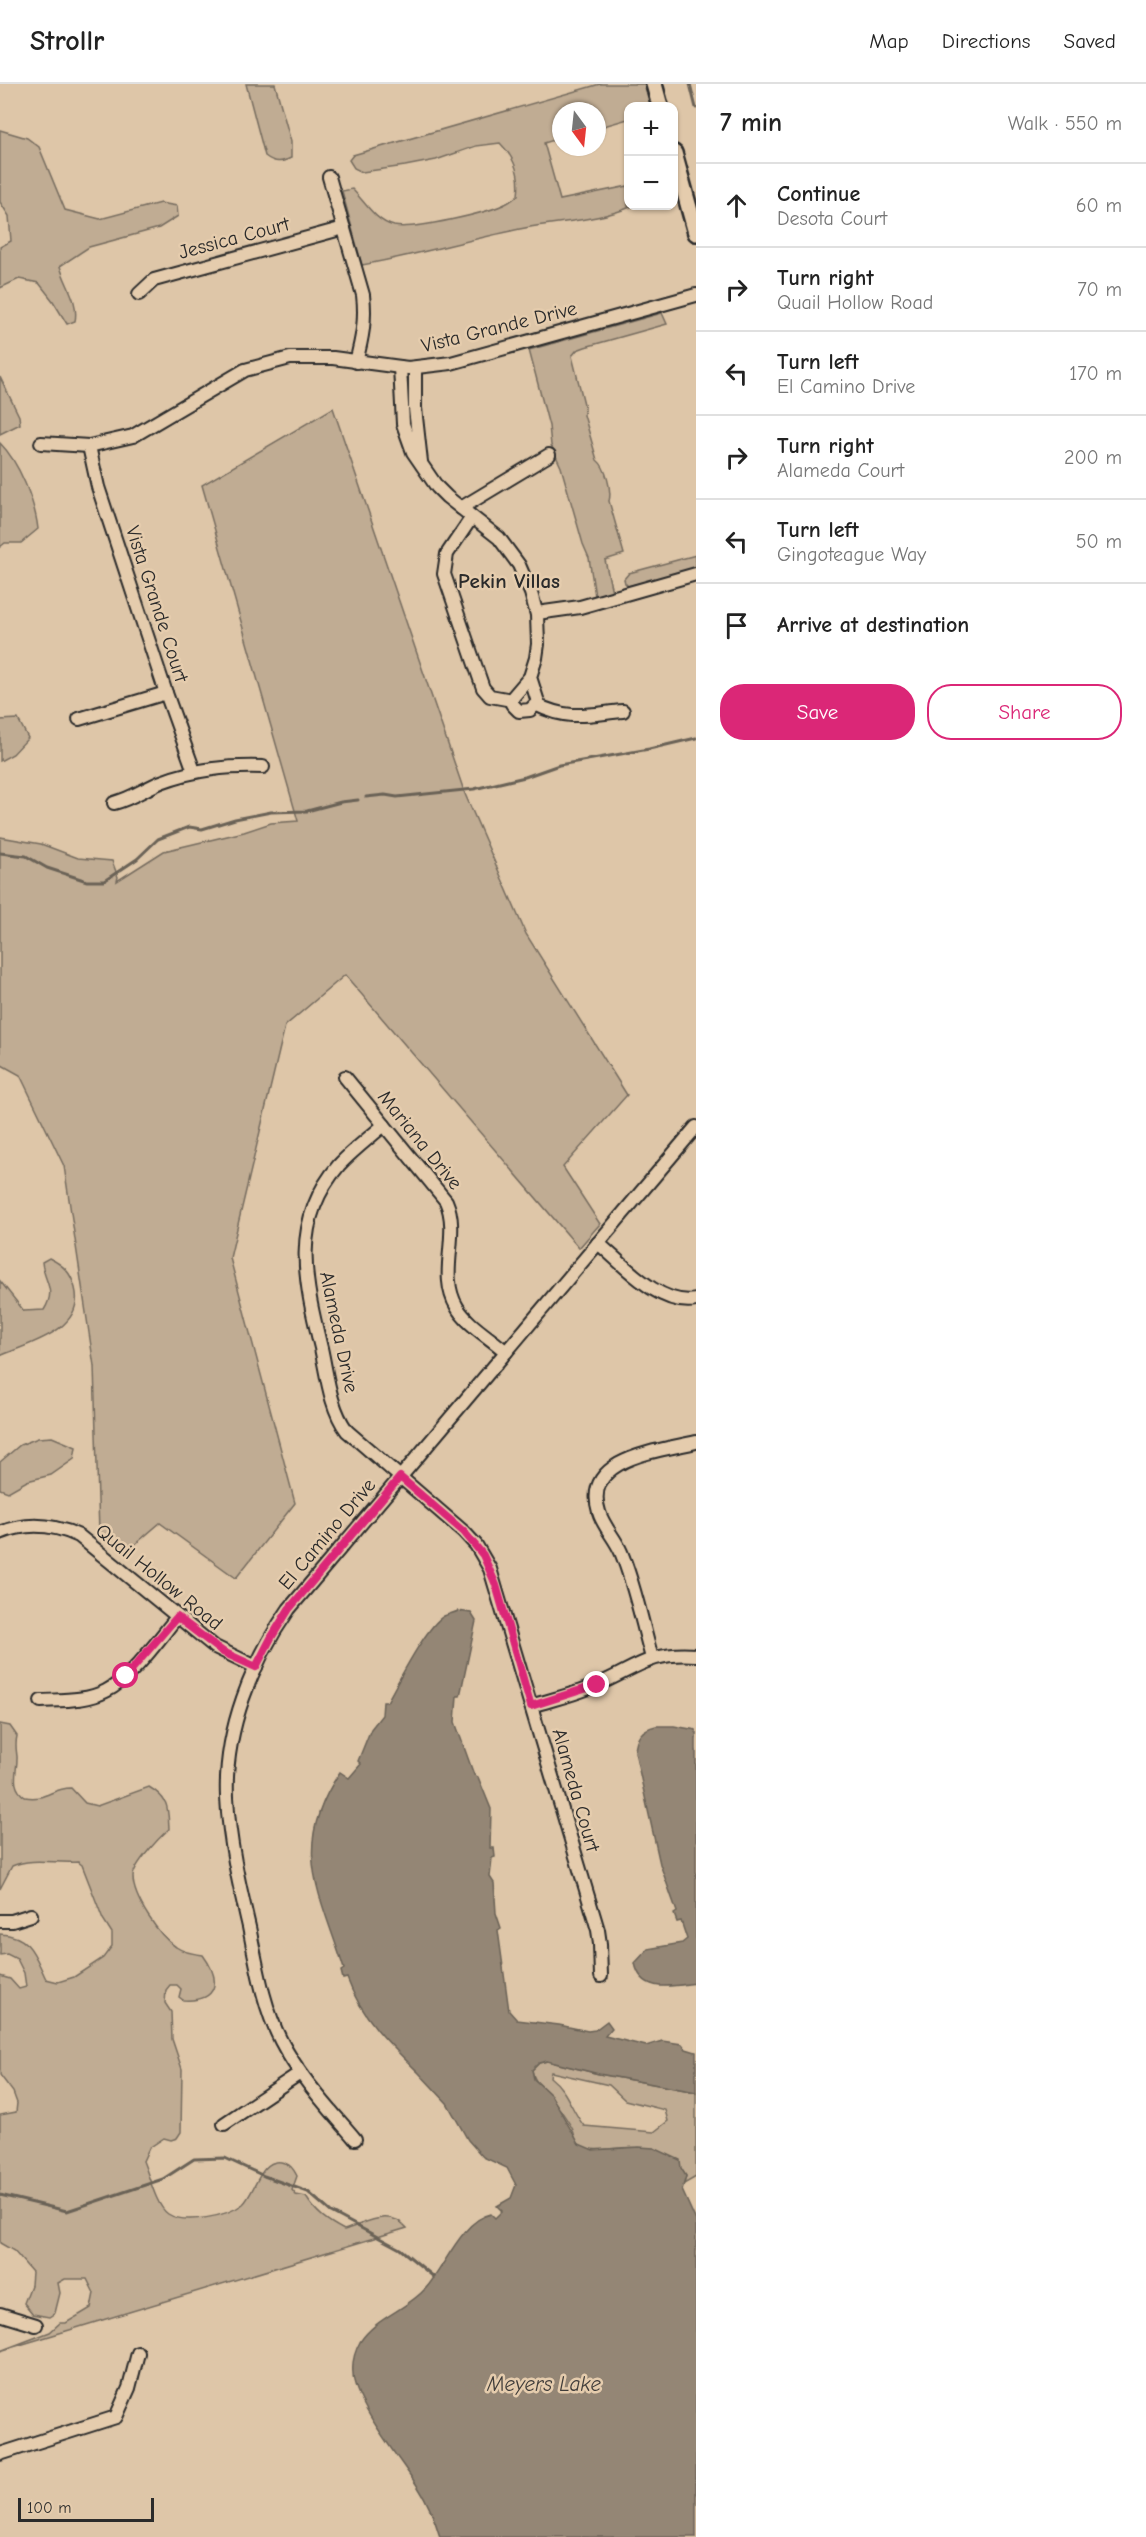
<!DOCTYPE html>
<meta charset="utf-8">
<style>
:root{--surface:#fff;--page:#f2f2f2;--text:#222;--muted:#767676;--line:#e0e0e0;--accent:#db2777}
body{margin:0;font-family:"Comic Neue",sans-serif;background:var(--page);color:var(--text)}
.controls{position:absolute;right:18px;top:18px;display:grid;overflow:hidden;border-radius:12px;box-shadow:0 2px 4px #0004}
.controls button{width:54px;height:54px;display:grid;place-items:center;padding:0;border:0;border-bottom:2px solid var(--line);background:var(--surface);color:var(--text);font:30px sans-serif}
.compass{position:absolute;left:552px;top:18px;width:54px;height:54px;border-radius:50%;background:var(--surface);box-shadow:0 2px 4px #0004;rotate:165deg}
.scale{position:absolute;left:18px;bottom:15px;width:136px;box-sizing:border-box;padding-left:6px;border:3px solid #2b2b2b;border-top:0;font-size:16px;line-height:21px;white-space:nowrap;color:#2b2b2b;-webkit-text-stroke:4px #e5ccad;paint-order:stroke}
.stop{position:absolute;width:18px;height:18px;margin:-14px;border:4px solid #db2777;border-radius:50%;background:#fff}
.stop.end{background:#db2777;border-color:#fff;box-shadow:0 2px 6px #0008}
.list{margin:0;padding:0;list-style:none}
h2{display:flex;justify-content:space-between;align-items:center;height:78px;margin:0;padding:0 24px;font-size:26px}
h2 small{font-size:20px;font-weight:400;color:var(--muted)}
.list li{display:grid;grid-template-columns:39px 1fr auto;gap:18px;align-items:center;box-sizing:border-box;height:84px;padding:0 24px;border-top:2px solid var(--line)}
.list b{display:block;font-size:22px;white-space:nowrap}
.list p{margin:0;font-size:20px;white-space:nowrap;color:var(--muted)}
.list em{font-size:20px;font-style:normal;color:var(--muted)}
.actions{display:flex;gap:12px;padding:18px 24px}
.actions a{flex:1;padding:14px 0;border:2px solid var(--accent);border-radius:24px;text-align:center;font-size:21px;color:var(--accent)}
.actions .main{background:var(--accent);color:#fff}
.icon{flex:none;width:33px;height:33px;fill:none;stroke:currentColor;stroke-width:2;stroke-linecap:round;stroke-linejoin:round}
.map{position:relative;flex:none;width:696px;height:2453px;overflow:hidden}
header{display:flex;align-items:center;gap:36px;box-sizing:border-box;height:84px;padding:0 30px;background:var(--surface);border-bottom:2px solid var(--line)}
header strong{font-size:28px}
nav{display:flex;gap:33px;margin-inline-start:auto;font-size:21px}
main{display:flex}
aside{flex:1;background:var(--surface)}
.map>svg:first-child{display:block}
.green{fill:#c0ac93;stroke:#766c5f;stroke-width:1.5;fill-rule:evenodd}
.water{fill:#948675;stroke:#6a6257;stroke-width:1.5}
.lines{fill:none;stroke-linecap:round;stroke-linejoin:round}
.stream{stroke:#6a6257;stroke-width:3}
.minor-casing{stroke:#2b2b2b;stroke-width:16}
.major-casing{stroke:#2b2b2b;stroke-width:20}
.minor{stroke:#e5ccad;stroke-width:12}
.major{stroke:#e5ccad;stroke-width:15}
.route{stroke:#db2777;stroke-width:8}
.labels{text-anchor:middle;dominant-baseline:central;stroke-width:5;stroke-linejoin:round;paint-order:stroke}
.street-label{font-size:20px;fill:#2b2b2b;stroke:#e5ccad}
.neighbourhood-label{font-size:21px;font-weight:bold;fill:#2b2b2b;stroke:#e5ccad}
.water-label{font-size:21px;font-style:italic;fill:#403d3a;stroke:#e5ccad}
</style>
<header>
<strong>Strollr</strong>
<nav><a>Map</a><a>Directions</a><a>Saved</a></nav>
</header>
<main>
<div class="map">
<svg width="696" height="2453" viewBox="0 0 696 2453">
<rect width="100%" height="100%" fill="#dec6a8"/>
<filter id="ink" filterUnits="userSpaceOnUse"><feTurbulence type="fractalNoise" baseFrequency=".0167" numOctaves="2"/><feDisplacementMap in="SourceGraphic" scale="12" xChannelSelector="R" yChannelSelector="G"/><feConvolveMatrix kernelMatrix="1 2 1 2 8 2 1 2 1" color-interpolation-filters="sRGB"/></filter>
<g filter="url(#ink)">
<g class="green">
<path d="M246,0H275L291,58V74C281,79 274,79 265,72Z"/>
<path d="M600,0H645L652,22H628V35L597,44V27H561V54L544,59L560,116L628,102V122H633C598,137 562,137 525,144C470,155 417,171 362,181L342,107L352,105C365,118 375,137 394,142C413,146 489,129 507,119C511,117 515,114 518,111C521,90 515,74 500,59L476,62L436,76L405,82L362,88L354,84L349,76L353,71Z"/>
<path d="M0,46L27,54L39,63L65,126L100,135L160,119L177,122L178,132L159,144L89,163L60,182C65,201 79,217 75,237L67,240L53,217L39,199L19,195L0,204V163L11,157L9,132L0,118Z"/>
<path d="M662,229L667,240L585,263L577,266L572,272L585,324L584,331L597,376C606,383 612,407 609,417L624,470L605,476L612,508L595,512L589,474L583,460L561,383L551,361L549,342L529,266Z"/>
<path d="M0,293L19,332L20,340L0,350Z"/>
<path d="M333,324L465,710L526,850L627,1011L563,1083L600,1140L579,1164L345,891L285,942L230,1174L295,1419L236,1494L160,1439L126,1468L99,1449L94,1282L64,1082L20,991L0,980V753L41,760L78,774L112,777L118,793L117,797L164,767L244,748L271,739L298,737L202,401Z"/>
<path d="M0,359C19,378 35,418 38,445L21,459H5L0,463Z"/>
<path d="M696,471V484L628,502L625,499L624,495L629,489Z"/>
<path d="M18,635L28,654L13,670L0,677V636Z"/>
<path d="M49,1174C63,1181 71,1188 75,1204C86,1246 29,1259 0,1272V1197L24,1227L44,1226C57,1205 44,1199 42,1178Z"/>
<path d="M52,1353L76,1363L74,1375L51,1391L27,1397L8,1408L0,1405V1378L20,1361L38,1354Z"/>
<path d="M0,1640L10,1642L17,1652C15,1660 16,1664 17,1672C18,1686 9,1702 25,1713C46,1717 52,1704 71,1704L85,1719L97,1722L149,1703C169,1715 168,1723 169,1745C160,1753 133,1781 133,1793C133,1814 159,1852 176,1863C183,1868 194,1870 203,1871C222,1897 218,1918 183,1916L179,1913L181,1905L177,1901H170L166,1906L165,1919L171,1928L172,1955L182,1985L181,2048L177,2054L171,2056L164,2054L149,2064L143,2077C149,2091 156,2122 168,2130C185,2141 228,2132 243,2120C255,2109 260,2075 281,2078C290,2080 293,2084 297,2092L292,2106L296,2111L306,2113C316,2129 327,2137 344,2146C365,2140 389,2123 407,2144L0,2267L50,2248L60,2239H66L91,2224L94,2209L87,2195H65L58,2199L60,2209L55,2229L49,2233L33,2230L24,2219L31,2201L32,2188L14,2167L0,2159V2031L16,2028L17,2019L13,2008L0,1991V1892L10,1895L19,1905L26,1903L24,1889L17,1875L7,1870L0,1871V1850C31,1852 34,1870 46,1895L58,1898L74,1893L103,1874L112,1862V1849L103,1835L82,1781L78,1778C56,1780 33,1773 12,1782L0,1805Z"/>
<path d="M547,1977L599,1990L696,2008V2093L684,2100L686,2092C652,2039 596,2080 578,2059C576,2056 574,2050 573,2046C568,2036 561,2027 555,2018C547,2006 534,2001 532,1986L539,1979ZM551,1988L609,2001L625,2016L665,2026L668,2037L654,2048L584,2042C570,2024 568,2007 550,1993Z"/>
</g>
<g class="water">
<path d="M458,1527L471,1529L476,1537L460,1612H457L455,1638L474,1691L478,1693L491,1725L490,1764H494L495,1773L492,1774L490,1793L494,1799L496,1829L501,1844L498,1846L509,1927L517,1936L559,1941L588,1947L595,1946L607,1937L612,1944L605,1952L646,1962L662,1957L682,1960L686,1965L696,1968V2008L599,1990L547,1977L539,1979L532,1986L534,1995L551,2011L579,2060L593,2066L639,2063L654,2064L680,2076L681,2084L686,2092L682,2106L696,2137V2453H440C435,2436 428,2418 418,2403C402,2378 353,2317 353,2289C352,2279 355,2267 360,2258C376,2233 407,2226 426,2204C444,2184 462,2136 491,2130L495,2134L502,2127L497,2122L511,2114L516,2101L507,2084L483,2073L468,2056L447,2019L418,1988C389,1960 361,1933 347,1894L343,1895L341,1887L344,1885C320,1808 289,1764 340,1688L349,1694L361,1680L358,1677L371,1645L382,1631L383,1618H387C398,1598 427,1541 444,1532C448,1530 454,1529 458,1527Z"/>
<path d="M656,1642H674L696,1646V1899C672,1902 641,1910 635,1879L648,1865L682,1859L687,1855L681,1837L677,1838L674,1830L677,1828L660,1780L635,1668C636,1654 641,1645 656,1642Z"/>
</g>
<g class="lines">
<g class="stream">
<path d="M690,0L696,24"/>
<path d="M366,713L385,711L397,713L474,705L525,693L559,681L649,665L696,654"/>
<path d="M0,769L26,772L47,784L87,797H104L137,775L158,755L189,743L202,745L235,735L271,728L307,727L341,718L358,716"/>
<path d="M0,2111L67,2127L163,2095L194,2075L225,2074L264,2092L308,2108L331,2128L400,2165L434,2193"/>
</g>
<defs>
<g id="minor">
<path d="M329,93L363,211C366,236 362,255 356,278"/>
<path d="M139,210L154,196L344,144"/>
<path d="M400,283L403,340L413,368L437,403L447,413L499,454L519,481L531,509L537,531L538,560L536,574L530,593L512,614V620L519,627L530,626L538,618L530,593"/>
<path d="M415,284V324L421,378"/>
<path d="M41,359L89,362L133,352L245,286L290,274H333L408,284L451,279L696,211"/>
<path d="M89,362L98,403L166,609L194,687"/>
<path d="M461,424L549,371"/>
<path d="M472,433L447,470L444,490L483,604L490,612L512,616"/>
<path d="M537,529L580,523L696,490"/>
<path d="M537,621C569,637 589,630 623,627"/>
<path d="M79,635L166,609"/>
<path d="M114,719C133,714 144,705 161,698C195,685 227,682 263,683"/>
<path d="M345,993L446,1117C461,1151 437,1190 457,1223C467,1241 491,1254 506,1268"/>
<path d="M384,1041C369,1054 353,1066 339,1081C290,1138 305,1198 321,1264C327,1291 330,1324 347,1347L464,1448L476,1461L490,1485L598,1846L600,1860L601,1892"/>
<path d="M598,1159C624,1181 660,1223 696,1216"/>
<path d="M0,1449C27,1438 53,1440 79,1452L215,1563L256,1583"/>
<path d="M652,1574C642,1539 635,1502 621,1468C615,1454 603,1442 599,1428C582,1373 660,1367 696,1358"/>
<path d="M41,1617C62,1616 87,1617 106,1607C132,1594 158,1556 177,1533"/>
<path d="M531,1622C553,1615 577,1610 599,1600C636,1584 651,1567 696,1571"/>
<path d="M0,1837H12L31,1831"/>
<path d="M224,2040L300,1989"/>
<path d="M355,2055C329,2024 300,1994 281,1957C263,1922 257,1882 249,1843C239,1800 229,1757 227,1713C224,1647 252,1578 289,1525L696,1043"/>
<path d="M0,2230L36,2241"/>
<path d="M0,2370L116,2333L129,2304L138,2269"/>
</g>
<g id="major">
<path d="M654,0L660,22"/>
<path d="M674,69L696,149"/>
</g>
</defs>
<use href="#minor" class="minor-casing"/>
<use href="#major" class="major-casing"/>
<use href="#minor" class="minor"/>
<use href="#major" class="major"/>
</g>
</g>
<g class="lines" filter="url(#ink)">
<path class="route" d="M126,1592L177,1533L223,1568L256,1583L271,1554L289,1525L400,1393L464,1448L483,1471L496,1501L531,1622L597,1601"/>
</g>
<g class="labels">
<g class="street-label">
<text transform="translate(234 154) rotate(-15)">Jessica Court</text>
<text transform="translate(499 243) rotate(-14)">Vista Grande Drive</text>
<text transform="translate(157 520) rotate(72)">Vista Grande Court</text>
<text transform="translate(420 1056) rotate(51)">Mariana Drive</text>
<text transform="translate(339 1248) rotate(78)">Alameda Drive</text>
<text transform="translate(327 1450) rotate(-50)">El Camino Drive</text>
<text transform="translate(159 1493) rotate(39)">Quail Hollow Road</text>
<text transform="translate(576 1706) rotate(74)">Alameda Court</text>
</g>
<g class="neighbourhood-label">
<text x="509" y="497">Pekin Villas</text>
</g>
<g class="water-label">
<text x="544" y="2300">Meyers Lake</text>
</g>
</g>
</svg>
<div class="controls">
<button>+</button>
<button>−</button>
</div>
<svg class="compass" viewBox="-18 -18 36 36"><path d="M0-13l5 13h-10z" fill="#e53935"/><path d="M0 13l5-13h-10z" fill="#767676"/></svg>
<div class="scale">100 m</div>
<div class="stop" style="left:126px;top:1592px"></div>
<div class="stop end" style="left:597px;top:1601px"></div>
</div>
<aside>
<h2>7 min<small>Walk · 550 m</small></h2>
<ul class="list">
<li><svg class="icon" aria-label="ahead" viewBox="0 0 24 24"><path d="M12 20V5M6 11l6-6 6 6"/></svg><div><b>Continue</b><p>Desota Court</p></div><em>60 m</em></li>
<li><svg class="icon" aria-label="right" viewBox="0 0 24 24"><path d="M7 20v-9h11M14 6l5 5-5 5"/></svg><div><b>Turn right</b><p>Quail Hollow Road</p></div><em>70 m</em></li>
<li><svg class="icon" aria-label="left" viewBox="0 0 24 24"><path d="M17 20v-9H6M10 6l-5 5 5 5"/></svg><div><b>Turn left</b><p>El Camino Drive</p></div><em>170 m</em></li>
<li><svg class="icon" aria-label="right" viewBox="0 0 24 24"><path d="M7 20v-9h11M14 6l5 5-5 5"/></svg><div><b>Turn right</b><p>Alameda Court</p></div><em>200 m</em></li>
<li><svg class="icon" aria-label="left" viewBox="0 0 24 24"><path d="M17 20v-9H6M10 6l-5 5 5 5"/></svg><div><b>Turn left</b><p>Gingoteague Way</p></div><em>50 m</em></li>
<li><svg class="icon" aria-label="arrive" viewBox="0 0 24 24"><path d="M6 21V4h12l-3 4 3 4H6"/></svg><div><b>Arrive at destination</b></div></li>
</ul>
<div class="actions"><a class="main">Save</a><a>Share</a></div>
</aside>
</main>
